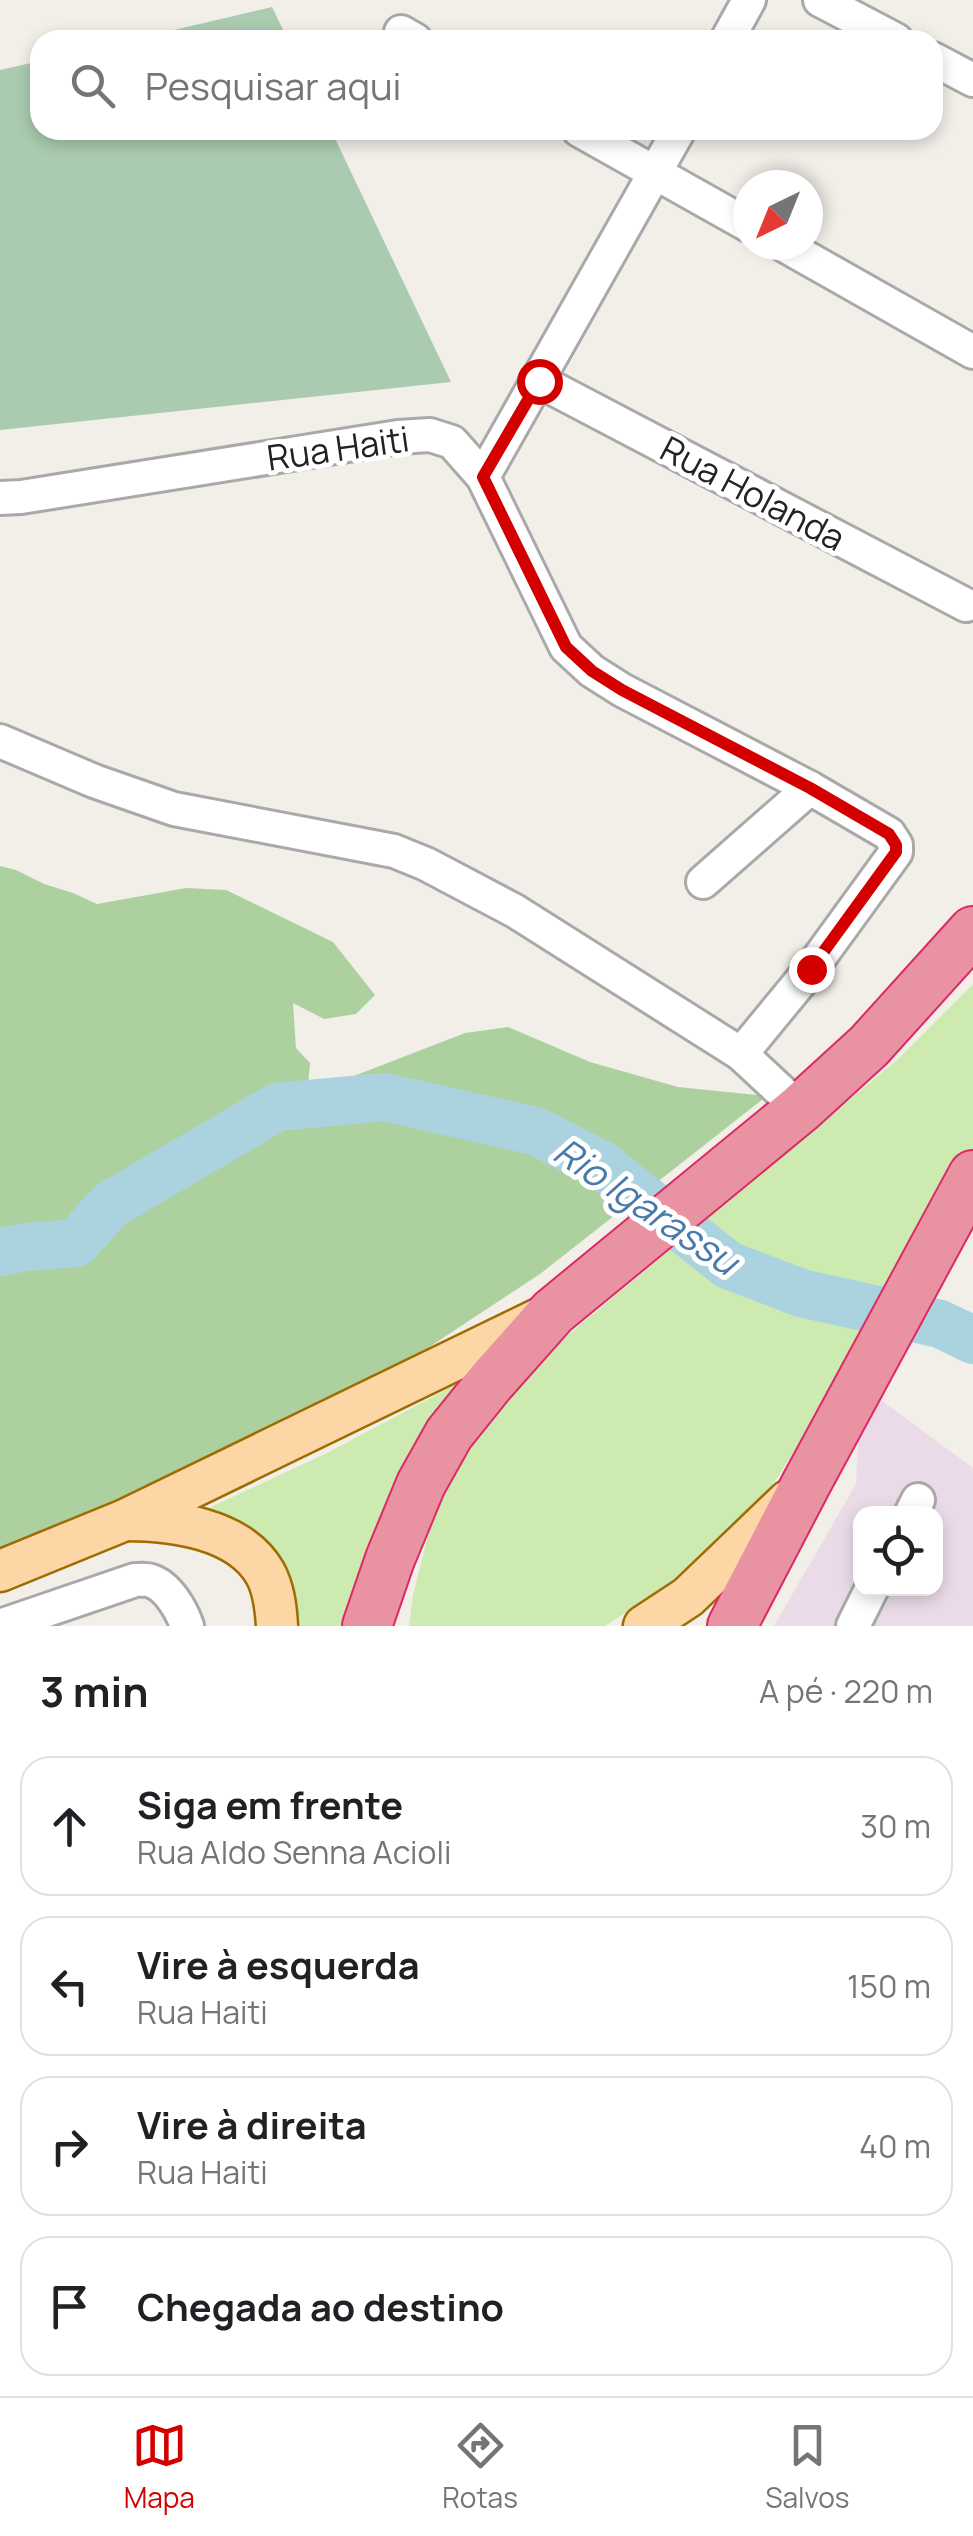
<!DOCTYPE html>
<html lang="pt">
<meta charset="utf-8">
<style>
:root{--surface:#fff;--page:#f2f2f2;--text:#202124;--muted:#757577;--line:#e0e0e0;--accent:#d40000}
body{margin:0;font-family:Manrope,sans-serif;background:var(--page);color:var(--text)}
.controls{position:absolute;right:30px;bottom:30px;display:grid;overflow:hidden;border-radius:20px;box-shadow:0 5px 15px #0003}
.controls button{width:90px;height:90px;display:grid;place-items:center;padding:0;border:0;border-bottom:2px solid var(--line);background:var(--surface);color:var(--text);font:50px sans-serif}
.compass{position:absolute;left:733px;top:170px;width:90px;height:90px;border-radius:50%;background:var(--surface);box-shadow:0 5px 15px #0003;rotate:223deg}
.stop{position:absolute;width:30px;height:30px;margin:-22px;border:8px solid #d40000;border-radius:50%;background:#fff}
.stop.end{background:#d40000;border-color:#fff;box-shadow:0 2px 10px #0008}
.list{margin:0;padding:0;list-style:none}
h2{display:flex;justify-content:space-between;align-items:center;height:130px;margin:0;padding:0 40px;font-size:42px}
h2 small{font-size:32px;font-weight:400;color:var(--muted)}
.list li{display:grid;grid-template-columns:65px 1fr auto;gap:30px;align-items:center;box-sizing:border-box;height:140px;margin:0 20px 20px;padding:0 20px;border:2px solid var(--line);border-radius:30px}
.list b{display:block;font-size:38px;white-space:nowrap}
.list p{margin:0;font-size:32px;white-space:nowrap;color:var(--muted)}
.list em{font-size:32px;font-style:normal;color:var(--muted)}
.icon{flex:none;width:55px;height:55px;fill:none;stroke:currentColor;stroke-width:2;stroke-linecap:round;stroke-linejoin:round}
.map{position:relative;flex:none;width:973px;height:1626px;overflow:hidden}
.search{position:absolute;background:var(--surface);box-shadow:0 5px 15px #0003;left:30px;right:30px;top:30px;height:110px;display:flex;align-items:center;gap:25px;box-sizing:border-box;padding:0 35px;border-radius:30px;color:var(--muted);font-size:38px}
.sheet{height:770px;background:var(--surface)}
nav{display:flex;justify-content:space-around;align-items:center;box-sizing:border-box;height:140px;border-top:2px solid var(--line);background:var(--surface);font-size:28px;color:var(--muted)}
nav a{display:grid;justify-items:center;gap:5px}
nav .on{color:var(--accent)}
.map>svg:first-child{display:block}
.industrial{fill:#ebdbe8;fill-rule:evenodd}
.grass{fill:#cdebb0}
.forest{fill:#add19e}
.cemetery{fill:#aacbaf}
.lines{fill:none;stroke-linecap:round;stroke-linejoin:round}
.river{stroke:#aad3df;stroke-width:48}
.minor-casing{stroke:#a9a9a9;stroke-width:38}
.major-casing{stroke:#a06b00;stroke-width:45}
.highway-casing{stroke:#dc2a67;stroke-width:52}
.minor{stroke:#fff;stroke-width:32}
.major{stroke:#fcd6a4;stroke-width:40}
.highway{stroke:#e892a2;stroke-width:48}
.route{stroke:#d40000;stroke-width:12}
.labels{text-anchor:middle;dominant-baseline:central;stroke-width:10;stroke-linejoin:round;paint-order:stroke}
.street-label{font-size:35px;fill:#222;stroke:#fff}
.water-label{font-size:38px;font-style:italic;fill:#4a7aab;stroke:#fff}
</style>
<div class="map">
<svg width="973" height="1626" viewBox="0 0 973 1626">
<rect width="100%" height="100%" fill="#f2efe9"/>
<path class="industrial" d="M861,1385L973,1468V1626H774L856,1484ZM860,1514H936V1588H860Z"/>
<g class="grass">
<path d="M973,984V1150L882,1298L831,1392L778,1477L755,1505L708,1554L652,1596L605,1626H409L413,1595L430,1527L456,1464L474,1434L568,1335L898,1059Z"/>
<path d="M466,1379C449,1401 428,1423 413,1448C380,1502 363,1564 351,1626H295L264,1541L239,1520L209,1508L327,1453Z"/>
</g>
<path class="forest" d="M0,866L16,870L44,884L73,893L97,904L186,888L226,890L333,942L375,995L356,1014L324,1019L293,1003L296,1048L310,1063L308,1086H328L465,1033L508,1027L590,1062L678,1087L767,1096L540,1274L358,1394L233,1451L0,1550Z"/>
<g class="cemetery">
<path d="M272,7L288,40H131Z"/>
<path d="M40,61V130H331L451,382L0,430V70Z"/>
</g>
<g class="lines">
<path class="river" d="M0,1252L26,1247L76,1243L110,1205L277,1107L384,1097L535,1131L602,1165L728,1265L801,1293L940,1324L973,1340"/>
<defs>
<g id="minor">
<path d="M820,0L896,40"/>
<path d="M401,32L415,40"/>
<path d="M727,40L749,0"/>
<path d="M933,59L973,80"/>
<path d="M579,130L748,225"/>
<path d="M784,245L973,352"/>
<path d="M539,381L966,605"/>
<path d="M483,477L679,130"/>
<path d="M0,498L21,497L398,437L430,435L452,442L483,477L566,647L592,671L622,690L810,788L889,834L896,845V852L811,969L741,1054"/>
<path d="M0,741L94,781L174,809L394,851L426,864L515,911L741,1054L800,1109"/>
<path d="M703,882L810,788"/>
<path d="M911,1514L918,1500"/>
<path d="M0,1626L135,1580C140,1580 146,1579 151,1581C168,1586 182,1611 187,1626"/>
<path d="M853,1626L872,1588"/>
</g>
<g id="major">
<path d="M125,1520C172,1520 239,1528 265,1573C274,1589 276,1609 277,1626"/>
<path d="M0,1571L125,1520L545,1316"/>
<path d="M644,1626L688,1597L788,1501"/>
</g>
<g id="highway">
<path d="M367,1626L390,1559L421,1484L449,1434L490,1383L553,1312L800,1109L869,1046L973,931"/>
<path d="M732,1626L806,1484L973,1175"/>
</g>
</defs>
<use href="#minor" class="minor-casing"/>
<use href="#major" class="major-casing"/>
<use href="#highway" class="highway-casing"/>
<use href="#minor" class="minor"/>
<use href="#major" class="major"/>
<use href="#highway" class="highway"/>
</g>
<g class="lines">
<path class="route" d="M539,381L483,477L566,647L592,671L622,690L810,788L889,834L896,845V852L811,969"/>
</g>
<g class="labels">
<g class="street-label">
<text transform="translate(338 448) rotate(-8)">Rua Haiti</text>
<text transform="translate(753 493) rotate(28)">Rua Holanda</text>
</g>
<g class="water-label">
<text transform="translate(647 1205) rotate(34)">Rio Igarassu</text>
</g>
</g>
</svg>
<div class="controls">
<button><svg class="icon" aria-label="locate" viewBox="0 0 24 24"><circle cx="12" cy="12" r="6"/><path d="M12 2v4M12 18v4M2 12h4M18 12h4"/></svg></button>
</div>
<svg class="compass" viewBox="-18 -18 36 36"><path d="M0-13l5 13h-10z" fill="#e53935"/><path d="M0 13l5-13h-10z" fill="#757577"/></svg>
<div class="stop" style="left:539px;top:381px"></div>
<div class="stop end" style="left:811px;top:969px"></div>
<div class="search"><svg class="icon" aria-label="search" viewBox="0 0 24 24"><circle cx="10" cy="10" r="6"/><path d="M15 15l6 6"/></svg>Pesquisar aqui</div>
</div>
<section class="sheet">
<h2>3 min<small>A pé · 220 m</small></h2>
<ul class="list">
<li><svg class="icon" aria-label="ahead" viewBox="0 0 24 24"><path d="M12 20V5M6 11l6-6 6 6"/></svg><div><b>Siga em frente</b><p>Rua Aldo Senna Acioli</p></div><em>30 m</em></li>
<li><svg class="icon" aria-label="left" viewBox="0 0 24 24"><path d="M17 20v-9H6M10 6l-5 5 5 5"/></svg><div><b>Vire à esquerda</b><p>Rua Haiti</p></div><em>150 m</em></li>
<li><svg class="icon" aria-label="right" viewBox="0 0 24 24"><path d="M7 20v-9h11M14 6l5 5-5 5"/></svg><div><b>Vire à direita</b><p>Rua Haiti</p></div><em>40 m</em></li>
<li><svg class="icon" aria-label="arrive" viewBox="0 0 24 24"><path d="M6 21V4h12l-3 4 3 4H6"/></svg><div><b>Chegada ao destino</b></div></li>
</ul>
</section>
<nav>
<a class="on"><svg class="icon" aria-label="map" viewBox="0 0 24 24"><path d="M3 6l6-2 6 2 6-2v14l-6 2-6-2-6 2zM9 4v14M15 6v14"/></svg>Mapa</a>
<a><svg class="icon" aria-label="directions" viewBox="0 0 24 24"><path d="M12 3l9 9-9 9-9-9zM9 14v-3h6M13 9l2 2-2 2"/></svg>Rotas</a>
<a><svg class="icon" aria-label="saved" viewBox="0 0 24 24"><path d="M7 4h10v16l-5-4-5 4z"/></svg>Salvos</a>
</nav>
